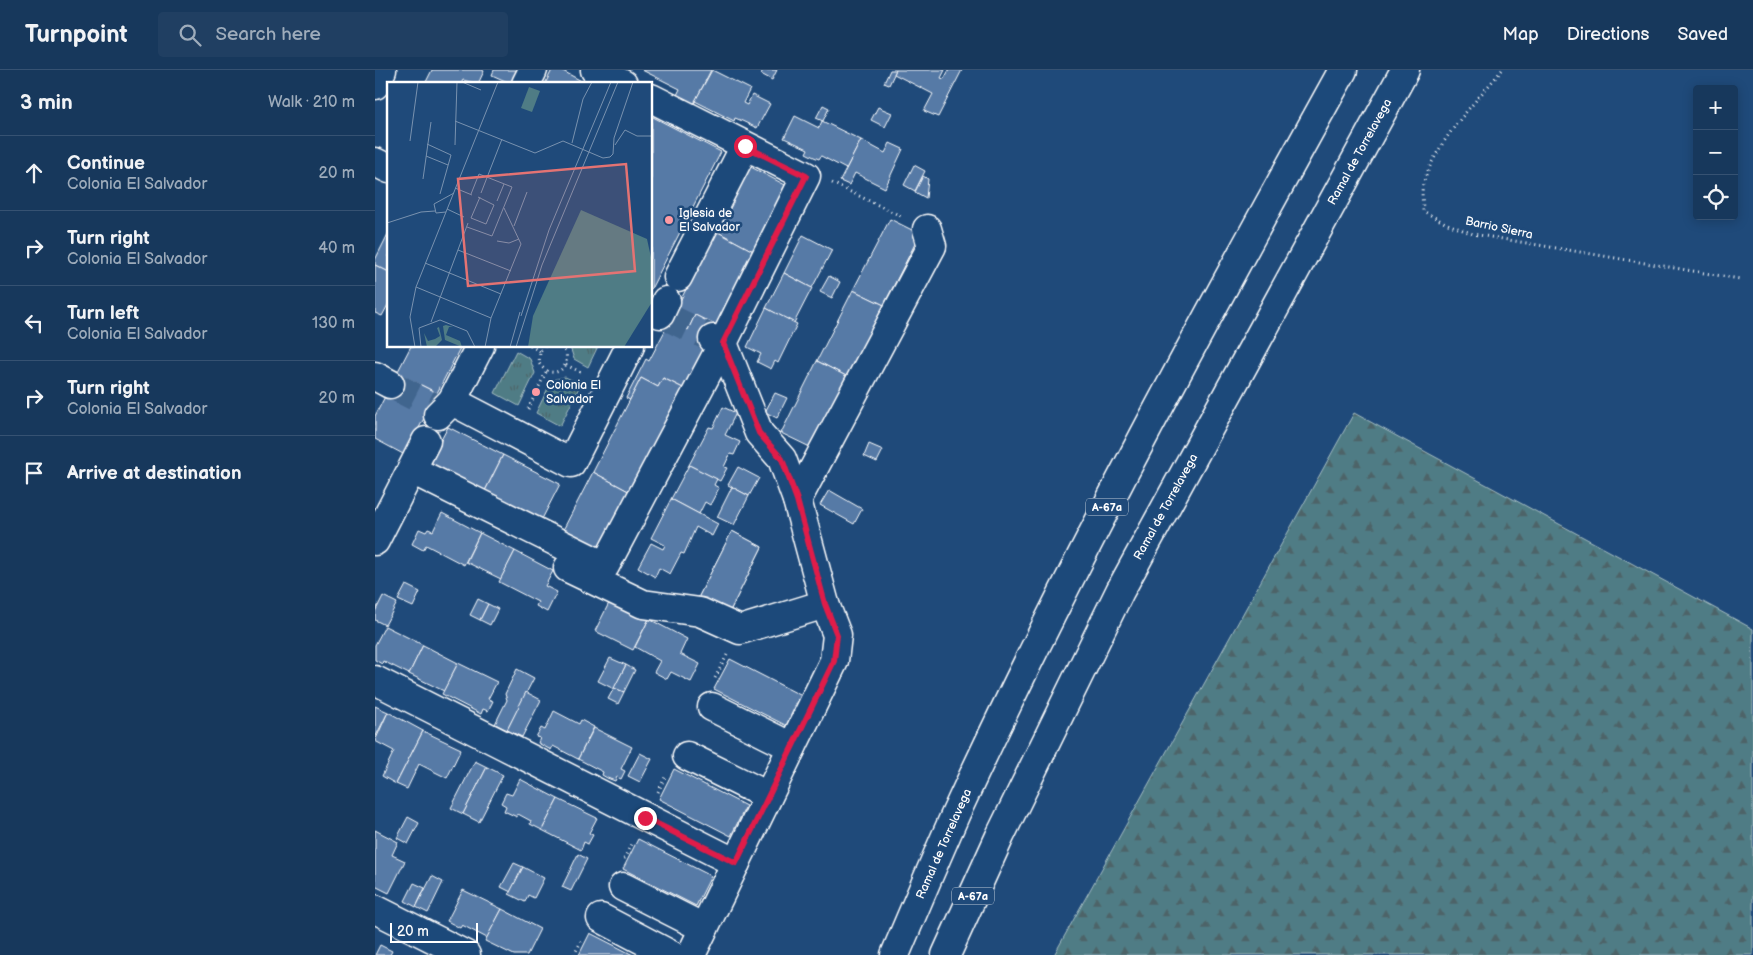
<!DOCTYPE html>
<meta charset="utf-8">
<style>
:root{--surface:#17385c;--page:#203f62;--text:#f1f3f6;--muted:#9eacbb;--line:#365272}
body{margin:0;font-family:"Balsamiq Sans",sans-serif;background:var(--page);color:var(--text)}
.controls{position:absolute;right:15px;top:15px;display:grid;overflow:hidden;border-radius:5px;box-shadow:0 2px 12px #0003}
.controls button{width:45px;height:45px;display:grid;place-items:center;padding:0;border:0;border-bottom:1px solid var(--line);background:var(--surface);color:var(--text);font:25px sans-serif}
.scale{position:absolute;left:15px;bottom:12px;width:88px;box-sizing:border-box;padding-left:5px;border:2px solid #fff;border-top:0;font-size:14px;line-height:18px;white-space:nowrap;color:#fff;-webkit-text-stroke:4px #1f4a7a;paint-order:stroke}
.stop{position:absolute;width:15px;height:15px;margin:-11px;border:4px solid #e11d48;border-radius:50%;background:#fff}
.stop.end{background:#e11d48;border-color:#fff;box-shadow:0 1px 5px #0008}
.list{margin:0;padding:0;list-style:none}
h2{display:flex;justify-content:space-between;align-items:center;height:65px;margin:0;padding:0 20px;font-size:21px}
h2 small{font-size:16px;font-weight:400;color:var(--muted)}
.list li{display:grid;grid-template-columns:32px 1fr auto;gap:15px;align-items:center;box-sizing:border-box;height:75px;padding:0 20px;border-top:1px solid var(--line)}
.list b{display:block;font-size:19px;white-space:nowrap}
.list p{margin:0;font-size:16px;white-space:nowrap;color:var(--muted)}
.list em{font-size:16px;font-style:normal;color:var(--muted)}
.icon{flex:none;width:28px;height:28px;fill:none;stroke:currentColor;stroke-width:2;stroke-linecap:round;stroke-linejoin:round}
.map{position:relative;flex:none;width:1378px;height:885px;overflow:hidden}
header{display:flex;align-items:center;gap:30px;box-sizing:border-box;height:70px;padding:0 25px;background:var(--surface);border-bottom:1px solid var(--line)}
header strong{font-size:24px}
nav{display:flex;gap:28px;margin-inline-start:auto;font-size:18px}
.search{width:350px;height:45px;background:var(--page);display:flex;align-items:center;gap:12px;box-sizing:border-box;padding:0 18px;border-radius:5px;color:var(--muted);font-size:19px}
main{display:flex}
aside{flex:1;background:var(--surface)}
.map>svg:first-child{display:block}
.grass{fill:url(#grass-tufts);stroke:#a7bec2}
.forest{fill:url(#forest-firs);stroke:#a7bec2}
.building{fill:#577aa6;stroke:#fff}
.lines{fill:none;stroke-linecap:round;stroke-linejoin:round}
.minor-tunnel{stroke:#41658e;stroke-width:28;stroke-dasharray:28 14;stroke-linecap:butt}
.minor-casing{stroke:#fff;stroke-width:31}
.highway-casing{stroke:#fff;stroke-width:31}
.path{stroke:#fff;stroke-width:3;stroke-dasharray:1 4;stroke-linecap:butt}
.minor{stroke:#1f4a7a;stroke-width:28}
.highway{stroke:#1f4a7a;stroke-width:28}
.route{stroke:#e11d48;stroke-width:6}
.poi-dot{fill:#ff9aa2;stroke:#1f4a7a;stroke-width:2}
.labels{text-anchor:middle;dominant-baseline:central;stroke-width:5;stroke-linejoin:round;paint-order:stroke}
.shield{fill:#1f4a7a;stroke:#bcc9d7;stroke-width:1}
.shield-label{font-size:11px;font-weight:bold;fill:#fff}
.street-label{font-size:12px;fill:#fff;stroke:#1f4a7a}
.poi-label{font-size:12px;fill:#fff;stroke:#1f4a7a;text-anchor:start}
.inset-road{fill:none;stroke:#7992af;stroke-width:1}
.view{fill:#e47373;fill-opacity:0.15;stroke:#e47373;stroke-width:2.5}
.inset-edge{fill:none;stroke:#fff;stroke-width:2.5}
</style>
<header>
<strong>Turnpoint</strong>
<div class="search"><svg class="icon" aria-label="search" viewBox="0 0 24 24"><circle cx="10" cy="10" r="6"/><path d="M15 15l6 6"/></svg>Search here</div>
<nav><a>Map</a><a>Directions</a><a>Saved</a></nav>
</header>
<main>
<aside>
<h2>3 min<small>Walk · 210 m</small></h2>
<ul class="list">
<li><svg class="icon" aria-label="ahead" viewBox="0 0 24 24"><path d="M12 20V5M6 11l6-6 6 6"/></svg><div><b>Continue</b><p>Colonia El Salvador</p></div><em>20 m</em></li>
<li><svg class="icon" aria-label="right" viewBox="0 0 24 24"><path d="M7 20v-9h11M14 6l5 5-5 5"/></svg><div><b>Turn right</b><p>Colonia El Salvador</p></div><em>40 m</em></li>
<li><svg class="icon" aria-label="left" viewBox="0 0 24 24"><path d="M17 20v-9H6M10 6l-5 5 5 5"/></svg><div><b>Turn left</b><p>Colonia El Salvador</p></div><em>130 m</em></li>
<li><svg class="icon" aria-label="right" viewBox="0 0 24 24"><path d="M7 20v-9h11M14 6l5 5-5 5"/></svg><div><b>Turn right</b><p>Colonia El Salvador</p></div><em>20 m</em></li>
<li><svg class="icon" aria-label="arrive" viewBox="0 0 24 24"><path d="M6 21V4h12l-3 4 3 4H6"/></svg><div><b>Arrive at destination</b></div></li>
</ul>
</aside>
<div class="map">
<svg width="1378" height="885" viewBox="0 0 1378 885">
<defs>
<pattern id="grass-tufts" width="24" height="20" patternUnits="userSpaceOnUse" patternTransform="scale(1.25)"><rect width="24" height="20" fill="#4f7c85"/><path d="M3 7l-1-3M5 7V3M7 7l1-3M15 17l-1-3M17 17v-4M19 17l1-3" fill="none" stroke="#4e6468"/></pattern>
<pattern id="forest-firs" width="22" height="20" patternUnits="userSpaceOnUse" patternTransform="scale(1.25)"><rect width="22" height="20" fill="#4f7c85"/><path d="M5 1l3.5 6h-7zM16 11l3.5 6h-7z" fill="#4e6468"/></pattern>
</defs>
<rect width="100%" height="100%" fill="#1f4a7a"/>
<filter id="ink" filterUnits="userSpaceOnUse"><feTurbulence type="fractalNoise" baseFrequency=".02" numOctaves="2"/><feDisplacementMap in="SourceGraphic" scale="10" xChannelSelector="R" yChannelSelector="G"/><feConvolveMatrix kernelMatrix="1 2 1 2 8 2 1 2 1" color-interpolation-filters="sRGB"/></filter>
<g filter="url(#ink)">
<g class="grass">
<path d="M223,276L213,297L199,289L195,277Z"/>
<path d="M141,281L155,289L160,303L144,336L120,323Z"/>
<path d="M190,307L206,314L185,356L161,343L177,310Z"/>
</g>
<path class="forest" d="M979,343L1378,559V885H679Z"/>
<g class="building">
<path d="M57,0H107L109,1L103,14L88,10L86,14H50Z"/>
<path d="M119,0H144L137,14L117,5Z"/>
<path d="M177,0H186L212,14H170Z"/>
<path d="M267,0H336L317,38L300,29L305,19Z"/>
<path d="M337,0L375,19L368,33L372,35L377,25L395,34L382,58L365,50L360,48L359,51L320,31Z"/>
<path d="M388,0H402L397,10L386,4Z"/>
<path d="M515,0H521L514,15L509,13Z"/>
<path d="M521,0H570L566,8L569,9L574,0H587L563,47L549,41L558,24L519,4Z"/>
<path d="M448,35L454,38L448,51L441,48Z"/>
<path d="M503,37L517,43L510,57L496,50Z"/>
<path d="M276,46L346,82L276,219Z"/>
<path d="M420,46L444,58L447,51L486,70L471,99L446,86L444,89L439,87L431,83L433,79L409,68Z"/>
<path d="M486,70L510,83L515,73L528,79L510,118L480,103L474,115L465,111Z"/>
<path d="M539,95L550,101L540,121L529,115Z"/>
<path d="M374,96L414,117L380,182L341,161Z"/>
<path d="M548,106L553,109L551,128L540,122Z"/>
<path d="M515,149L545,164L509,235L478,220Z"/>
<path d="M341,161L380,182L342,256L320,245L313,260L295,251L292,256L288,254L301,231L304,233Z"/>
<path d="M14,162V202L0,195V190Z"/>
<path d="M428,165L457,180L437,218L409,203Z"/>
<path d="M0,195L14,202V233L7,246L0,243Z"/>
<path d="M409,203L437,218L419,253L391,238Z"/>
<path d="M454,206L465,212L457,228L445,222Z"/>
<path d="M478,220L509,235L473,307L442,291Z"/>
<path d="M391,238L422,254L403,293L400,291L396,299L382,292L386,284L372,277Z"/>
<path d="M320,245L342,256L310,319L288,308L283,317L266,308L255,330L251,328L271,289L274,291L295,251L313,260Z"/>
<path d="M36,276H86L62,323L22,303Z"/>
<path d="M442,291L473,307L437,378L406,363Z"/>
<path d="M22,303L62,323L30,385L0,369V346Z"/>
<path d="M266,308L283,317L288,308L310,319L257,423L218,402Z"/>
<path d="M400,323L412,328L402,348L390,342Z"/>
<path d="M348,337L361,343L350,365L365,372L359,385L355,384L349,397L352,398L345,411L314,395L334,357L338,358Z"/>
<path d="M73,357L128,385L108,425L52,396Z"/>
<path d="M494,374L508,380L502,392L489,386Z"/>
<path d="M128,385L185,414L165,453L108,425Z"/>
<path d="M314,395L342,409L339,415L344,418L335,435L330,432L324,444L296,429Z"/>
<path d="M363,397L384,408L374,426L353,415Z"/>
<path d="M218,402L257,423L225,484L186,464Z"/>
<path d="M357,417L374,426L359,455L342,447Z"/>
<path d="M454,420L487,439L479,454L445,435Z"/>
<path d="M296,429L343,454L337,466L321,457L309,484L306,483L295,504L284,498L280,507L263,497L276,473L288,479L290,475L276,468Z"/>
<path d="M67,443L105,463L89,495L51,475L48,480L37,474L44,459L51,462L53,459L58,461Z"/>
<path d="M357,461L387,477L351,549L320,534Z"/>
<path d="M357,461L387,477L351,549L320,534Z"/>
<path d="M105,463L140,481L126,509L91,492Z"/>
<path d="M140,481L178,501L170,516L182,522L172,542L161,536L163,532L124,512Z"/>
<path d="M31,515L45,522L38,537L23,530Z"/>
<path d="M8,526L22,533L10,555L0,550V542Z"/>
<path d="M103,529L113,534L105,550L95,545Z"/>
<path d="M236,529L274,549L258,580L220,561Z"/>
<path d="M113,534L123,539L115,555L105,550Z"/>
<path d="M274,549L312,569L305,584L325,594L316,612L296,602L292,609L279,602L285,591L260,577Z"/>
<path d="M10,556L48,575L34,604L8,591L7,594L0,590V575Z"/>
<path d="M48,575L83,593L69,621L34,604Z"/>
<path d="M235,588L251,595L239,619L223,611Z"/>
<path d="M355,589L427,626L412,656L339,619Z"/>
<path d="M83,593L122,612L113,629L118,631L113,641L108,639L106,644L67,624Z"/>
<path d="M251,595L260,600L249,622L239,618Z"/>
<path d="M142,599L159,608L132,660L120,654L132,630L130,624Z"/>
<path d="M239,618L249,622L243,634L233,629Z"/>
<path d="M151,622L166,630L147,667L132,660Z"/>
<path d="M0,636L13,642L0,668Z"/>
<path d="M179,641L204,654L206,650L219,657L203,689L178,676L176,680L163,673L165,668L161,667L166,658L170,660Z"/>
<path d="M13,642L48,661L21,714L7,706L19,681L0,671Z"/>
<path d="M219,658L257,677L246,699L250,701L246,709L242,707L240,711L232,708L227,705L228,702L203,689Z"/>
<path d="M48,661L86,679L72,708L44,694L32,719L21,714Z"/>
<path d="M265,683L277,689L265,712L253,706Z"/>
<path d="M100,691L112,697L88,744L76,738Z"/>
<path d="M112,697L128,705L104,752L88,744Z"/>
<path d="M299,699L371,736L356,766L284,729Z"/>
<path d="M145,709L183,729L167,760L155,754L156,751L143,744L142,747L129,741L131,736L126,733L131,723L137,725Z"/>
<path d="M183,729L222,748L214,763L218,765L213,774L209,772L206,780L167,760Z"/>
<path d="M33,747L44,753L33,774L22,768Z"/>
<path d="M0,760L23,772L17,785L30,791L14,823L0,816Z"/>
<path d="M263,769L336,806L321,836L248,799Z"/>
<path d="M203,784L212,789L196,821L187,817Z"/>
<path d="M139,793L148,797L136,822L126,817Z"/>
<path d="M148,797L169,808L159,828L153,825L150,832L134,824Z"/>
<path d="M57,806L68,812L53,843L41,837Z"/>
<path d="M39,813L50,818L41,837L30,831Z"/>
<path d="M88,820L127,839L112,868L87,855L85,858L72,851Z"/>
<path d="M127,839L165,859L152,885H139L110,871Z"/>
<path d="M215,863L258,885H204Z"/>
<path d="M5,875L17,881L15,885H0Z"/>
</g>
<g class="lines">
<g class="minor-tunnel">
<path d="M288,245L338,269"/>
<path d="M15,314L58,336"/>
</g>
<defs>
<g id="minor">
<path d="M220,0L248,14"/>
<path d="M151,14L158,0"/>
<path d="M0,92L14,99"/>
<path d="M303,207L370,76"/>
<path d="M285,244L291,231"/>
<path d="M0,306L15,314"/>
<path d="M77,331L196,393L255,276"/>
<path d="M63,345L77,331L105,276"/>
<path d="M37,400L230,496L348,273L431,106L276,28"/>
<path d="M422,430L557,176L552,159"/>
<path d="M0,471L51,371"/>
<path d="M193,498L268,534L325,542L365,560L450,534"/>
<path d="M0,610L361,793"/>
<path d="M337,637L417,677"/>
<path d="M312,686L393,726"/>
<path d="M248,817L329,858"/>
<path d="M0,839L91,885"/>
<path d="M226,848L296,885"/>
<path d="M316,885L459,591L462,565L450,534L422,430L407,389L384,363L348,273L338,269"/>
</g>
<g id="highway">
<path d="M0,15L7,0"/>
<path d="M520,885C540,838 560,790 581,743C698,489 833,244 968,0"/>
<path d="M571,885L625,766L745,521L1030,0"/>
</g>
</defs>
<use href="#minor" class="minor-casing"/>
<use href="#highway" class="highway-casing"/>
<g class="path">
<path d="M1127,0C1097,36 1063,69 1048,114C1046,122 1048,133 1048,141L1070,153L1098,164L1365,209"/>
<path d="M457,113L528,147"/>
<path d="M155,276L165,281"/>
<path d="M170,276L165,281L164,293C173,309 195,303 191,283L186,276"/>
<path d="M191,295L208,303"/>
<path d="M153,339L171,302"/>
<path d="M340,608L352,585"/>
<path d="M283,722L291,705"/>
<path d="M249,789L257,772"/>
<path d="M199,885L208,868"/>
</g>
<use href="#minor" class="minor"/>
<use href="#highway" class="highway"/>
</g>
</g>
<g class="lines" filter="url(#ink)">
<path class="route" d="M270,748L361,793L459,591L462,565L450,534L422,430L407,389L384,363L348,273L431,106L370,76"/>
</g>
<g class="poi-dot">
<circle cx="294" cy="150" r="5"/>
<circle cx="161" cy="322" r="5"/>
</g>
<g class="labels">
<g class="shield">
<rect x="711" y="428.5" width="42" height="17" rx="4"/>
<rect x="577" y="817.5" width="42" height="17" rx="4"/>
</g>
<g class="shield-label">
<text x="732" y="437">A-67a</text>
<text x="598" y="826">A-67a</text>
</g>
<g class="street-label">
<text transform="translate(985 82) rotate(-61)">Ramal de Torrelavega</text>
<text transform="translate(1124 158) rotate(12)">Barrio Sierra</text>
<text transform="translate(791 437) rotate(-61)">Ramal de Torrelavega</text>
<text transform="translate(569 774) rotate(-66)">Ramal de Torrelavega</text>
</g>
<g class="poi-label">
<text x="304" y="143">Iglesia de<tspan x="304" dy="14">El Salvador</tspan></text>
<text x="171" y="315">Colonia El<tspan x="171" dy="14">Salvador</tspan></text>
</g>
</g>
<g transform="translate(12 12)">
<rect width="265" height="265" fill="#1f4a7a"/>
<path d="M59,243L66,245H62L59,253L73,259L75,265L58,258L56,244ZM52,245L55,258L48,265H40L37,251L41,259L48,257L53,254L50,246Z" fill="#4f7c85"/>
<path d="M194,128L260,157L265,180V220L237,265H141L146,234Z" fill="#4f7c85"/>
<path d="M142,5L153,9L145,30L134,26Z" fill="#4f7c85"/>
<path class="inset-road" d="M75,0L94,8M68,39L148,71L176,59L216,76L223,75L226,72L227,56L246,0M23,59L31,0M185,61L196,17L205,0M40,62L64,73L53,112M68,63L70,0M228,63L238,48L250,54H265M39,74L61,83M36,97L44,40M68,106L85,113M94,111L115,57M110,119L117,102M60,127L77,135M59,130L49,131L47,122L67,111M84,136L99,142L107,123L91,115M84,136L93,115M0,141L34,130L48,129M127,144L140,110M80,145L105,154L125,105L92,92L84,112M110,159L122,161L132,157M71,168L124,189M38,181L114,212M29,205L104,236M134,234L162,148L224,0M44,240L81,141M28,265L23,235L29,205L111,0M34,265L32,246L53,238L80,249L88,265M98,265L104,236L134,162L117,126M123,265L133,230M129,265L155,183L231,0"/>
<path class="view" d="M239,82L248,189L81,204L71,97Z"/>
<rect width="265" height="265" class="inset-edge"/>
</g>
</svg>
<div class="controls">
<button>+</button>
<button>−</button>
<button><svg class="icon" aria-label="locate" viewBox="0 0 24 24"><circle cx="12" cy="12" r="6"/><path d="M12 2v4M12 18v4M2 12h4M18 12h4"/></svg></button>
</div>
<div class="scale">20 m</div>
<div class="stop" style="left:370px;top:76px"></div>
<div class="stop end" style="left:270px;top:748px"></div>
</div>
</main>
